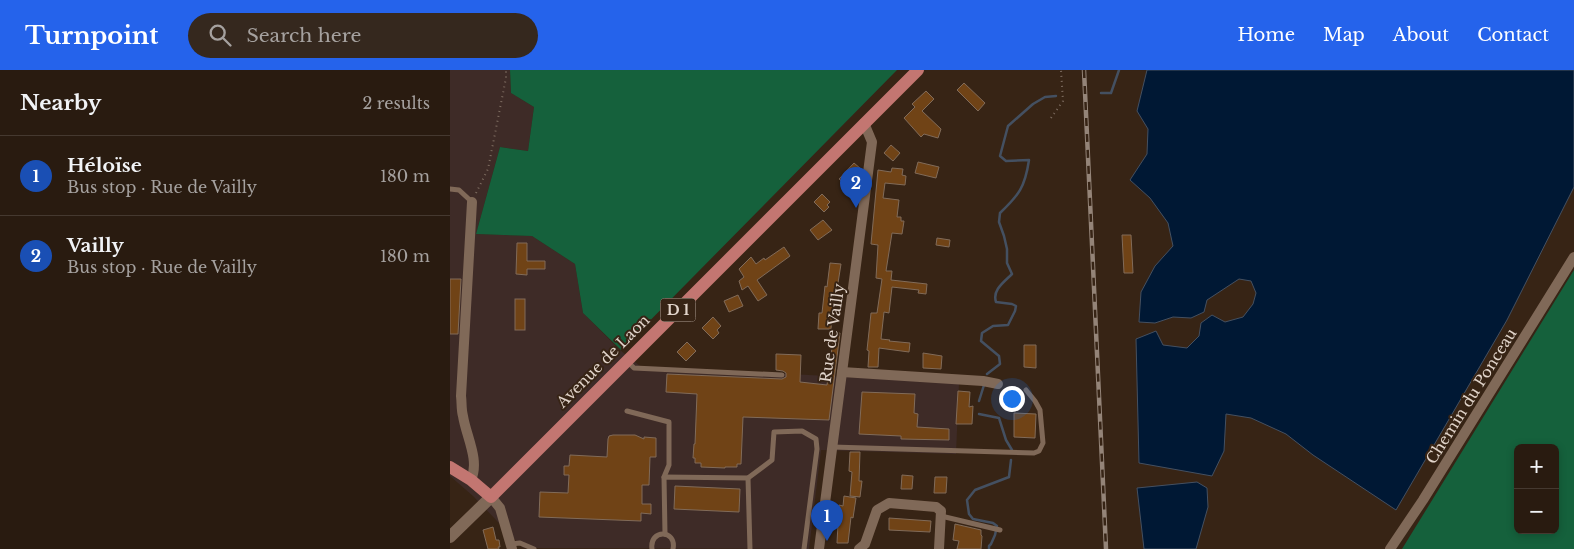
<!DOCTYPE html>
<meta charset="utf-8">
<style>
:root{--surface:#291b10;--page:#35281e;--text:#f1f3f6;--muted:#a5a19f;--line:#453930;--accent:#2563eb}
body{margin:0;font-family:"Libre Baskerville",serif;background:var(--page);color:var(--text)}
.controls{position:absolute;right:15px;bottom:15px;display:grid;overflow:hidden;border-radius:8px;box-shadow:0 2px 8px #0003}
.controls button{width:45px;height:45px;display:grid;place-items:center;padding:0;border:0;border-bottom:1px solid var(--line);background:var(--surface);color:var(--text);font:25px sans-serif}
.you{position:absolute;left:561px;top:328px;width:18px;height:18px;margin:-12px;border:4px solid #fff;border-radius:50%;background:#1a73e8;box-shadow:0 0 0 8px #1a73e833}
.badge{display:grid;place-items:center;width:32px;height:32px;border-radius:50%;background:var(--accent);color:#fff;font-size:16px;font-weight:700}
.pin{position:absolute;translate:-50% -41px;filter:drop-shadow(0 1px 2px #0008)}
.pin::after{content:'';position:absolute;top:26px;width:18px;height:15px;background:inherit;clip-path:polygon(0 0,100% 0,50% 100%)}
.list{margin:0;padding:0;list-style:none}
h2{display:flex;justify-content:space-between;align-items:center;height:65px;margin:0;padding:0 20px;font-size:21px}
h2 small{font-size:16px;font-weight:400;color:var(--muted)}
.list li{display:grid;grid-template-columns:32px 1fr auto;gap:15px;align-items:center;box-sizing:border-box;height:80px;padding:0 20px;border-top:1px solid var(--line)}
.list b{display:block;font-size:19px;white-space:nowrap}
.list p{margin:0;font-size:16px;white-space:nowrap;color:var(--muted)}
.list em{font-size:16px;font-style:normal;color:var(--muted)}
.icon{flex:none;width:28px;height:28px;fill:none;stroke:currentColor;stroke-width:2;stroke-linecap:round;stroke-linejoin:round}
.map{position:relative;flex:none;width:1124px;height:479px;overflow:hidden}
header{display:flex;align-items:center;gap:30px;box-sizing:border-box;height:70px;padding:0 25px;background:var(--accent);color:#fff}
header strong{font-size:24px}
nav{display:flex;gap:28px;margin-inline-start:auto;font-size:18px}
.search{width:350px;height:45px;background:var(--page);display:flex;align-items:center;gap:12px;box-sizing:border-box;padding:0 18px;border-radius:28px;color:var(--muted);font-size:19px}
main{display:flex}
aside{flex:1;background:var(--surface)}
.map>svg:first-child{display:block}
.industrial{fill:#3e2b27}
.green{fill:#15613c;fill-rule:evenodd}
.water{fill:#001834;stroke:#445061}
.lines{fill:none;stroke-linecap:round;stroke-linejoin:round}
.stream{stroke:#445061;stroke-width:2.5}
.building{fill:#704316;stroke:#816b59}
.path{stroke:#7f6e62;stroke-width:2;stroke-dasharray:1 4;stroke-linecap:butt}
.lane{stroke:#806958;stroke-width:5}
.street{stroke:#806958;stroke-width:10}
.secondary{stroke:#806958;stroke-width:12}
.primary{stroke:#c37671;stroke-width:12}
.rail-casing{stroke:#948478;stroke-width:4.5}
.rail{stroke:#372415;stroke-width:2.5;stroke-dasharray:8;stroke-linecap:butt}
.labels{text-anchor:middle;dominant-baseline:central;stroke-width:4;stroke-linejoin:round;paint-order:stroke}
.shield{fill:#372415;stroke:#ae9f94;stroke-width:1}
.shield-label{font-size:14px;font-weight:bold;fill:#e1d4ca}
.street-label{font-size:15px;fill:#e1d4ca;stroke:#372415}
</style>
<header>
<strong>Turnpoint</strong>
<div class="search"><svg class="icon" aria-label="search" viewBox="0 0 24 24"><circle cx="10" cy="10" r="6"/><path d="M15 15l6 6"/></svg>Search here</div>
<nav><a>Home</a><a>Map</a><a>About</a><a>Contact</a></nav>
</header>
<main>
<aside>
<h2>Nearby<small>2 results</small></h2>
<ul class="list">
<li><span class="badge" style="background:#1a4fb4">1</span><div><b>Héloïse</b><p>Bus stop · Rue de Vailly</p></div><em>180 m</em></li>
<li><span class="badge" style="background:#1a4fb4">2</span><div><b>Vailly</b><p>Bus stop · Rue de Vailly</p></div><em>180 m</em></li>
</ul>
</aside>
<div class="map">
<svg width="1124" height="479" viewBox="0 0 1124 479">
<rect width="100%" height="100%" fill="#372415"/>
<path class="industrial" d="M0,0H60L61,23L84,37L78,81L50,77L26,164L82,166L125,194L133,243L170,280L190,296L509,313L506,384L371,380L359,479L73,478L23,426L0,406Z"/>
<g class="green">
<path d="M60,0H447L171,280L133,243L125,194L82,166L26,164L50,77L78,81L84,37L61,23Z"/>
<path d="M1124,200V479H952ZM1068,378H1105V460H1068Z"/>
</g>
<g class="water">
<path d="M697,0H1124V117L1057,250L946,440L863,385L836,364L801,348L776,344L774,381L762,406L689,393L686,269L706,261L713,275L737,278L749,266L751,253L762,245L775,252L793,247L803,234L806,223L801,211L789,209L757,230L754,242L741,248L723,247L705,253L689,252L691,222L705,196L723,176L718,153L700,128L680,110L697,84L698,59L687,41Z"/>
<path d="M747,412L757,418L758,437L746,479H694L687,418Z"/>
</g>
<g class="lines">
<g class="stream">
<path d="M651,23H661L669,0"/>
<path d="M537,304L550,294L549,286L531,271L532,263L543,256L558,255L565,241L566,236L562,234L546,232C542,220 554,212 562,204L557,193V179L554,166L549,152L550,143C569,125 575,117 579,90L556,91L550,86L558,56L583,34L595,27L606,26"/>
<path d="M529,331L534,315"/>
<path d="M529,344L549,348L556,370L562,380"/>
<path d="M539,479V476L541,474L545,465L547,456L543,453L523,449L519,444L517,430L525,420L559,407L561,390"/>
</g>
</g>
<g class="building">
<path d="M514,13L535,33L528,41L507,20Z"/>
<path d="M476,21L484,29L472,41L491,59L488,68L474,64L471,67L454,48L465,37L462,34Z"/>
<path d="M441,75L450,83L443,91L434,83Z"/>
<path d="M468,92L489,97L486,108L465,103Z"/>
<path d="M404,93L411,99L396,115L389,109Z"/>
<path d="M442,98L453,99L452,105L456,106L455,115L435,113L433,128L449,130L447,147H451V151H454L452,164L442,163L436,201H442L441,210L477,214L476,224L468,223L469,220L442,217L439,243L434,242L431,269L440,270L439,271L460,273L459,282L429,278L428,297H418L419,281L417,280L421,243H427L432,209L426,208L428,175L421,174L428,100L441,102Z"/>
<path d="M372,124L380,132L377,135L379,137L374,142L364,132Z"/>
<path d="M373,150L382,160L368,170L360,160Z"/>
<path d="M672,165H681L683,203H674Z"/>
<path d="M487,168L500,170L499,177L486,175Z"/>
<path d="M67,173H77V191H95V199H77V205L66,204Z"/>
<path d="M334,177L340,186L307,210L317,225L308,231L298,216L292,220L289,211L294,207L289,199L301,187L306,194L314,188L315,190Z"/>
<path d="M380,193L391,194L385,232H383L381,259H368L369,243H372L375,216L377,217Z"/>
<path d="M0,209H11L8,264H0Z"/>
<path d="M288,225L293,236L279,242L274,231Z"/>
<rect x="65" y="229" width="10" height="31"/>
<path d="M263,247L271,256L267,260L269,263L263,269L252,258Z"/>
<path d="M384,263H390L379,350L293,347L291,394H287V397H275V398L251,397V393H245V388H243L244,374H245L247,324L216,322L217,304L332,309L336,307V303L333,301L326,300V284L351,285L350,312L377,315Z"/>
<path d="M237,272L246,281L236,291L227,282Z"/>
<path d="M574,275H586V298L574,297Z"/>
<path d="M473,283L492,286L491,299L473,298Z"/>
<path d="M508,321L520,322L519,337L523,336L522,354H506Z"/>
<path d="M412,322L465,324L464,343L468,344L467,357L499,359V370L451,369V366L409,364Z"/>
<path d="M564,343L586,344L585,368L564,367Z"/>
<path d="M163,365H185L194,369V367L206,368V387H200L199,415H192V434H201V444L191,443V451L89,447L90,422L118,423L119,405H114V396H119L120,385L157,387L158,369L159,366Z"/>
<path d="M400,382H410L409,411H412L410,427L400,426L402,402L399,401Z"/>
<path d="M452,405L463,406L462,419H451Z"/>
<path d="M485,407H497L496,423H484Z"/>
<path d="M225,416L290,419L289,442L224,439Z"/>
<path d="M394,426L406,428L403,448L401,447L398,473H387L389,435L393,436Z"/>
<path d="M439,448L481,451L480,462L439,460Z"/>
<path d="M505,454L531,460V465L532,466L531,479H507L509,471L503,470Z"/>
<path d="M43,457L46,470H49L50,477H48L49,479H38L33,460Z"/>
</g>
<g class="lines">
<g class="path">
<path d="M601,48L613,31L611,0"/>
<path d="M26,123L38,99L56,8V0"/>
</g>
<g class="lane">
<path d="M0,119L9,120L22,132"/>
<path d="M178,292L184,298L332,305"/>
<path d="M177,341L219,352V395L214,407"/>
<path d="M382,377L584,383L589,381L593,373L590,340L585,331L576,320"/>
<path d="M298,408L322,390L324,362L352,361L366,369L367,379L354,479"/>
<path d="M491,446L550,460"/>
<path d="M215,464L214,407L298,408L300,479"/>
<path d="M61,474L70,473L84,479"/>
<path d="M202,479C199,459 227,459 223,479"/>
</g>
<g class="street">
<path d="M392,302L533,311L548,314"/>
<path d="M21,410C30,390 16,366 13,346C11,339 12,333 11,326L22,132"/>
<path d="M41,427L50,438L62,479"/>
<path d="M369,479L422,72L414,53"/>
<path d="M409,479L415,474L427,440L439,433L486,437L491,441L489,479"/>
<path d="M940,479L973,430L1124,187"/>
</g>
<path class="secondary" d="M0,467L41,427"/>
<path class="primary" d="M0,397L21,410L41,427L468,0"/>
<defs>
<path id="rail" d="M634,0L656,479"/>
</defs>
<use href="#rail" class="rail-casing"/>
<use href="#rail" class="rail"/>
</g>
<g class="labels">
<rect class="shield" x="210.5" y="228.5" width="35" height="23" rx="4"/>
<g class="shield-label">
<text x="228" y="240">D 1</text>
</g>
<g class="street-label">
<text transform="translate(382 263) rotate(-82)">Rue de Vailly</text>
<text transform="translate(153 291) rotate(-45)">Avenue de Laon</text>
<text transform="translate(1021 326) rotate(-58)">Chemin du Ponceau</text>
</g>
</g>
</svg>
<div class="controls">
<button>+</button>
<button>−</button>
</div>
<div class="you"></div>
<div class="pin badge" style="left:377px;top:471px;background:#1a4fb4">1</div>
<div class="pin badge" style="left:406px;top:138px;background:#1a4fb4">2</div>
</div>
</main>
